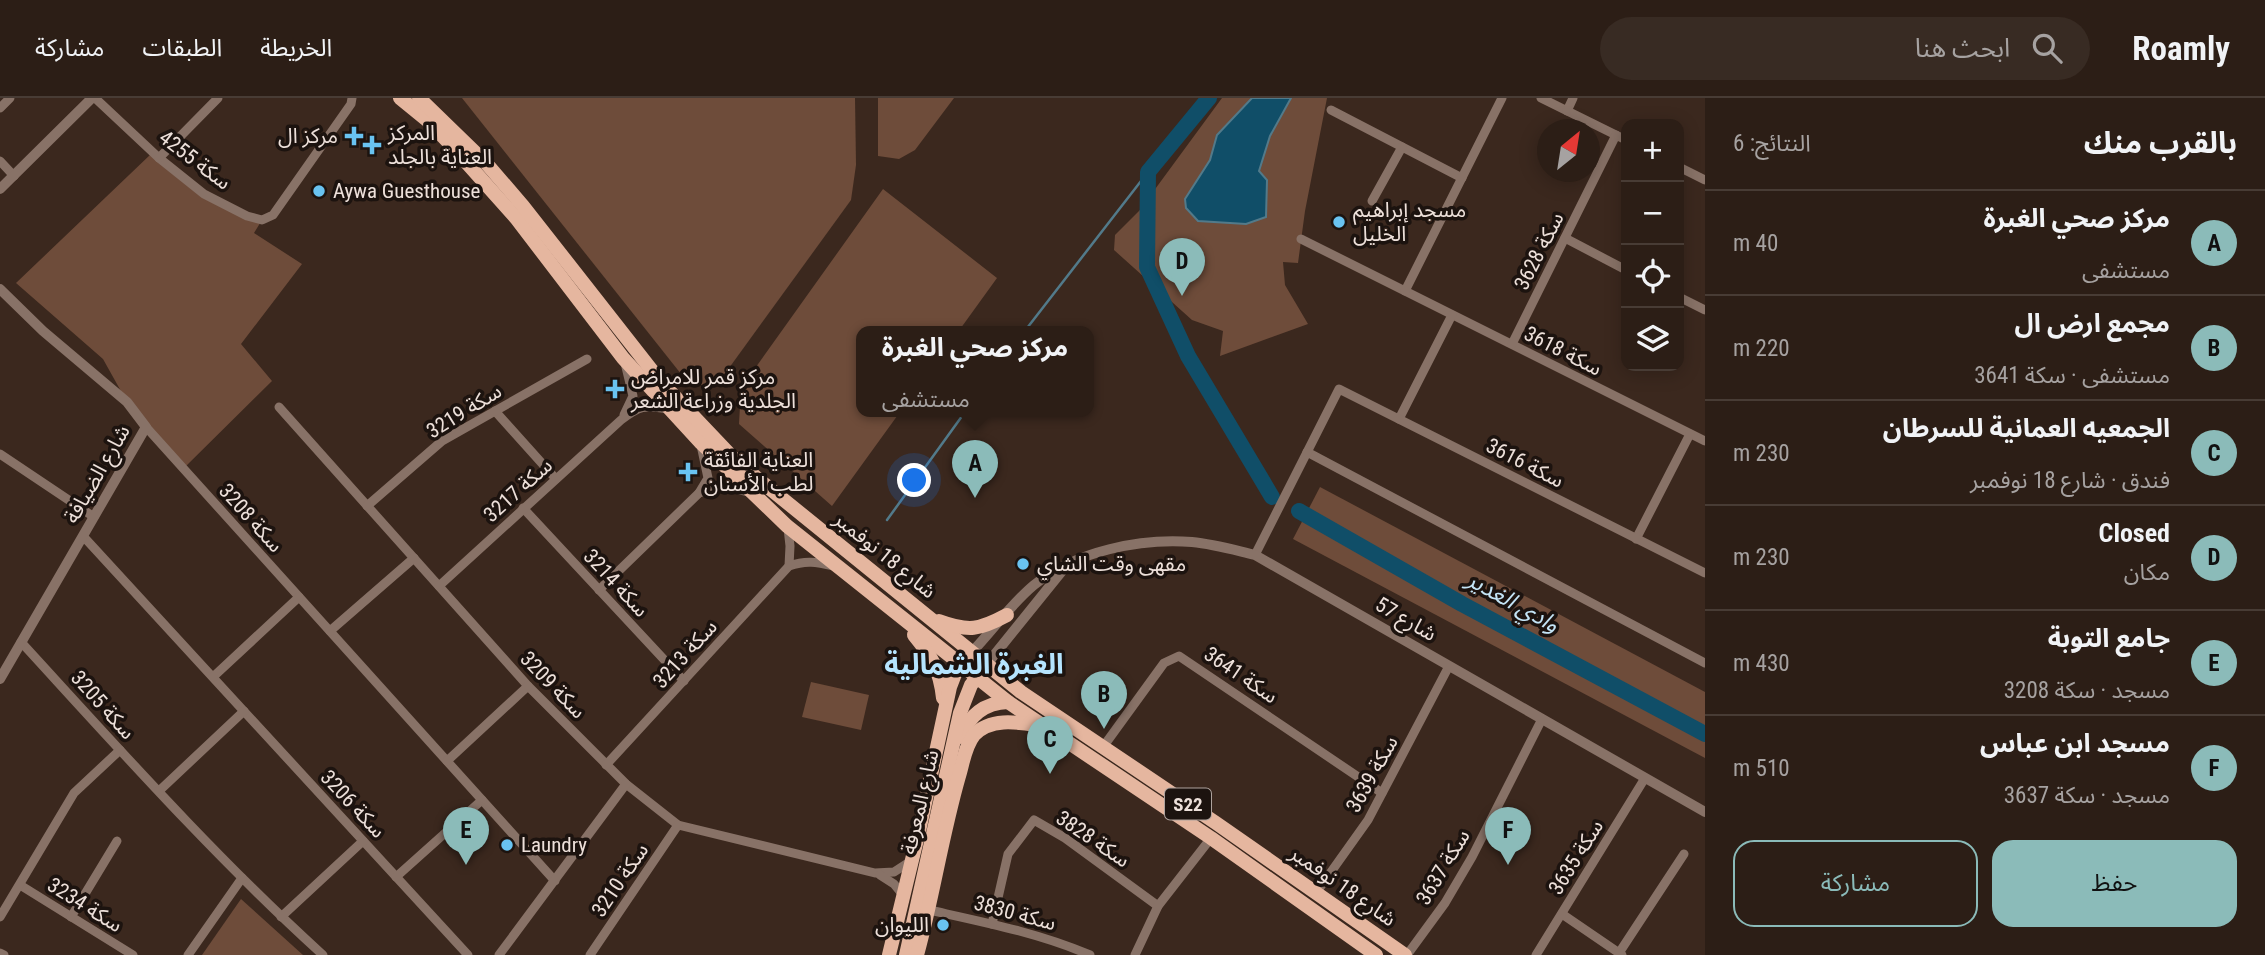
<!DOCTYPE html>
<html lang="ar">
<meta charset="utf-8">
<style>
:root{--surface:#2c1e16;--page:#382b23;--text:#f1f3f6;--muted:#a6a2a1;--line:#483c35;--accent:#8bbbb9}
body{margin:0;font-family:"Roboto Condensed","Noto Sans Arabic",sans-serif;background:var(--page);color:var(--text);direction:rtl}
.controls{position:absolute;right:21px;top:21px;display:grid;overflow:hidden;border-radius:14px;box-shadow:0 4px 18px #0003}
.controls button{width:63px;height:63px;display:grid;place-items:center;padding:0;border:0;border-bottom:2px solid var(--line);background:var(--surface);color:var(--text);font:35px sans-serif}
.compass{position:absolute;left:1537px;top:21px;width:63px;height:63px;border-radius:50%;background:var(--surface);box-shadow:0 4px 18px #0003;rotate:30deg}
.you{position:absolute;left:915px;top:383px;width:24px;height:24px;margin:-18px;border:5px solid #fff;border-radius:50%;background:#1a73e8;box-shadow:0 0 0 10px #1a73e833}
.badge{display:grid;place-items:center;width:46px;height:46px;border-radius:50%;background:var(--accent);color:#111;font-size:23px;font-weight:700}
.pin{position:absolute;translate:-50% -58px;filter:drop-shadow(0 2px 4px #0008)}
.pin::after{content:'';position:absolute;top:37px;width:24px;height:21px;background:inherit;clip-path:polygon(0 0,100% 0,50% 100%)}
.popup{position:absolute;left:856px;top:228px;width:238px;height:91px;box-sizing:border-box;display:grid;place-content:center;border-radius:14px;background:var(--surface);filter:drop-shadow(0 2px 5px #0005);font-size:23px;white-space:nowrap;color:var(--muted)}
.popup b{font-size:26px;color:var(--text)}
.popup::after{content:'';position:absolute;left:50%;top:100%;margin-left:-14px;border:14px solid transparent;border-top-color:var(--surface)}
.list{margin:0;padding:0;list-style:none}
h2{display:flex;justify-content:space-between;align-items:center;height:91px;margin:0;padding:0 28px;font-size:30px}
h2 small{font-size:23px;font-weight:400;color:var(--muted)}
.list li{display:grid;grid-template-columns:46px 1fr auto;gap:21px;align-items:center;box-sizing:border-box;height:105px;padding:0 28px;border-top:2px solid var(--line)}
.list b{display:block;font-size:26px;white-space:nowrap}
.list p{margin:0;font-size:23px;white-space:nowrap;color:var(--muted)}
.list em{font-size:23px;font-style:normal;color:var(--muted)}
.actions{display:flex;gap:14px;padding:21px 28px}
.actions a{flex:1;padding:16px 0;border:2px solid var(--accent);border-radius:21px;text-align:center;font-size:24px;color:var(--accent)}
.actions .main{background:var(--accent);color:#111}
.icon{flex:none;width:38px;height:38px;fill:none;stroke:currentColor;stroke-width:2;stroke-linecap:round;stroke-linejoin:round}
.map{position:relative;flex:none;width:1705px;height:857px;overflow:hidden;direction:ltr}
header{display:flex;align-items:center;gap:42px;box-sizing:border-box;height:98px;padding:0 35px;background:var(--surface);border-bottom:2px solid var(--line)}
header strong{font-size:33px}
nav{display:flex;gap:38px;margin-inline-start:auto;font-size:24px}
.search{width:490px;height:63px;background:var(--page);display:flex;align-items:center;gap:18px;box-sizing:border-box;padding:0 24px;border-radius:38px;color:var(--muted);font-size:26px}
main{display:flex}
aside{flex:1;background:var(--surface)}
.map>svg:first-child{display:block}
.green{fill:#6e4c3a}
.water{fill:#104e68;stroke:#527a8a;stroke-width:2}
.lines{fill:none;stroke-linecap:round;stroke-linejoin:round}
.stream{stroke:#527a8a;stroke-width:2.5}
.river{stroke:#104e68;stroke-width:16}
.minor{stroke:#887267;stroke-width:9}
.tertiary{stroke:#887267;stroke-width:10}
.primary{stroke:#e5b69f;stroke-width:14}
.poi-dot{fill:#69c3f1;stroke:#1c130f;stroke-width:2.5}
.labels{text-anchor:middle;dominant-baseline:central;stroke-width:7;stroke-linejoin:round;paint-order:stroke}
.shield{fill:#1c130f;stroke:#aea29d;stroke-width:2}
.shield-label{font-size:19px;font-weight:bold;fill:#ede0da}
.poi-label{font-size:21px;fill:#ede0da;stroke:#1c130f;text-anchor:start}
.street-label{font-size:21px;fill:#ede0da;stroke:#1c130f}
.water-label{font-size:23px;font-style:italic;fill:#c4e4f6;stroke:#1c130f}
.district-label{font-size:28px;font-weight:bold;fill:#b5e4fe;stroke:#1c130f}
</style>
<header>
<strong>Roamly</strong>
<div class="search"><svg class="icon" aria-label="search" viewBox="0 0 24 24"><circle cx="10" cy="10" r="6"/><path d="M15 15l6 6"/></svg>ابحث هنا</div>
<nav><a>الخريطة</a><a>الطبقات</a><a>مشاركة</a></nav>
</header>
<main>
<aside>
<h2>بالقرب منك<small>النتائج: 6</small></h2>
<ul class="list">
<li><span class="badge">A</span><div><b>مركز صحي الغبرة</b><p>مستشفى</p></div><em>40 m</em></li>
<li><span class="badge">B</span><div><b>مجمع ارض ال</b><p>مستشفى · سكة 3641</p></div><em>220 m</em></li>
<li><span class="badge">C</span><div><b>الجمعيه العمانية للسرطان</b><p>فندق · شارع 18 نوفمبر</p></div><em>230 m</em></li>
<li><span class="badge">D</span><div><b>Closed</b><p>مكان</p></div><em>230 m</em></li>
<li><span class="badge">E</span><div><b>جامع التوبة</b><p>مسجد · سكة 3208</p></div><em>430 m</em></li>
<li><span class="badge">F</span><div><b>مسجد ابن عباس</b><p>مسجد · سكة 3637</p></div><em>510 m</em></li>
</ul>
<div class="actions"><a class="main">حفظ</a><a>مشاركة</a></div>
</aside>
<div class="map">
<svg width="1705" height="857" viewBox="0 0 1705 857">
<rect width="100%" height="100%" fill="#3b281e"/>
<g class="green">
<path d="M462,0H855L856,67L851,102L716,288L689,286Z"/>
<path d="M878,0H954L915,52L899,61L878,58Z"/>
<path d="M1222,0H1327L1305,113L1298,165L1283,164L1285,187L1308,226L1220,258L1223,233L1192,222L1114,152L1115,137L1139,113Z"/>
<path d="M151,56L204,96L262,122L254,135L302,166L241,246L272,283L184,370L127,304L103,261L16,185Z"/>
<path d="M883,91L997,180L958,234H861V314H900L832,408L739,326L741,290Z"/>
<path d="M1320,389L1705,594V660L1293,441Z"/>
<path d="M811,584L869,597L861,632L802,619Z"/>
<path d="M241,801L303,857H202Z"/>
</g>
<path class="water" d="M1252,0H1291L1270,38L1259,73L1267,82L1266,119L1246,126L1198,123L1186,110L1185,101L1210,62L1217,37Z"/>
<g class="lines">
<g class="stream">
<path d="M1024,234L1148,74"/>
<path d="M887,422L965,314"/>
</g>
<g class="river">
<path d="M1209,0L1148,74L1147,169L1188,258L1272,399"/>
<path d="M1299,413L1462,506L1705,636"/>
</g>
<g class="minor">
<path d="M95,0L159,60L204,96L247,118L262,122L273,117L351,6L352,0"/>
<path d="M1541,0L1626,42"/>
<path d="M0,10L10,0"/>
<path d="M1331,12L1462,80"/>
<path d="M1567,13L1573,0"/>
<path d="M159,60L218,0"/>
<path d="M0,63L14,78"/>
<path d="M1679,69L1705,82"/>
<path d="M1372,103L1402,49"/>
<path d="M1565,140L1626,172"/>
<path d="M1301,141L1705,343"/>
<path d="M1405,193L1502,0"/>
<path d="M1679,199L1705,212"/>
<path d="M1512,246L1616,37"/>
<path d="M279,309L528,588L626,686L678,727L875,775L894,774L911,763"/>
<path d="M495,313L556,381"/>
<path d="M624,317L633,298L625,265"/>
<path d="M1399,321L1452,217"/>
<path d="M146,329L555,783"/>
<path d="M1307,354L1705,565"/>
<path d="M0,356L94,419"/>
<path d="M699,395C718,389 730,388 748,394"/>
<path d="M367,408L442,343L587,261"/>
<path d="M523,410L684,583"/>
<path d="M788,430L790,448L789,468"/>
<path d="M83,438L468,857"/>
<path d="M1636,441L1690,336"/>
<path d="M1255,457L1339,291L1705,475"/>
<path d="M439,488L621,322C642,306 645,308 669,311"/>
<path d="M599,492L699,395L708,380L701,347"/>
<path d="M330,533L414,460"/>
<path d="M21,544C119,651 216,760 323,857"/>
<path d="M213,579L299,499"/>
<path d="M1103,649L1164,565L1179,558L1382,695"/>
<path d="M447,663L528,588"/>
<path d="M606,667L789,468C806,462 816,464 834,468"/>
<path d="M159,693L244,613"/>
<path d="M880,777L894,786L903,797"/>
<path d="M396,779L482,702"/>
<path d="M20,787L133,857"/>
<path d="M1316,795L1368,722L1449,568"/>
<path d="M929,812C983,824 1039,835 1090,857"/>
<path d="M1562,816L1622,857"/>
<path d="M0,819L74,695L120,652"/>
<path d="M71,819L117,743"/>
<path d="M281,819L363,743"/>
<path d="M992,826L1008,756L1034,722L1065,740L1158,808"/>
<path d="M0,855L4,857"/>
<path d="M1619,855L1684,756"/>
<path d="M188,857L242,780"/>
<path d="M499,857L626,686"/>
<path d="M590,857L678,727"/>
<path d="M1135,857L1158,808L1211,740"/>
<path d="M1407,857L1445,805L1472,759L1542,621"/>
<path d="M1536,857L1645,680"/>
</g>
<g class="tertiary">
<path d="M0,91L92,0"/>
<path d="M0,191L43,233L127,304L146,329L0,581"/>
<path d="M972,554C993,532 1011,506 1034,487C1076,453 1140,440 1192,444C1214,446 1234,452 1255,457L1705,714"/>
<path d="M987,566L1062,473"/>
</g>
<g class="primary">
<path d="M400,0L427,22L450,46L516,120L623,260L701,345L787,428L1008,604L1211,740L1376,857"/>
<path d="M419,0L486,65L523,108L661,284L737,364L1021,594L1216,725L1405,857"/>
<path d="M939,523C969,534 979,532 1007,517"/>
<path d="M914,537C932,559 940,572 943,600"/>
<path d="M960,639C970,617 984,605 1008,604"/>
<path d="M889,857L919,733L950,589L955,576L967,560"/>
<path d="M906,857L960,615L971,587L982,573"/>
<path d="M917,857C933,798 942,737 959,678C963,665 965,648 974,637C990,620 1016,624 1036,627"/>
</g>
</g>
<g class="poi-dot">
<path d="M350.5 27.5h7v7h7v7h-7v7h-7v-7h-7v-7h7z"/>
<path d="M368.5 36.5h7v7h7v7h-7v7h-7v-7h-7v-7h7z"/>
<circle cx="319" cy="93" r="7"/>
<circle cx="1339" cy="124" r="7"/>
<path d="M611.5 280.5h7v7h7v7h-7v7h-7v-7h-7v-7h7z"/>
<path d="M684.5 363.5h7v7h7v7h-7v7h-7v-7h-7v-7h7z"/>
<circle cx="1023" cy="466" r="7"/>
<circle cx="507" cy="747" r="7"/>
<circle cx="943" cy="827" r="7"/>
</g>
<g class="labels">
<rect class="shield" x="1165" y="690.5" width="46" height="31" rx="5"/>
<g class="shield-label">
<text x="1188" y="706">S22</text>
</g>
<g class="poi-label">
<text x="388" y="35">المركز<tspan x="388" dy="24">العناية بالجلد</tspan></text>
<text x="338" y="38" text-anchor="end">مركز ال</text>
<text x="333" y="93">Aywa Guesthouse</text>
<text x="1353" y="112">مسجد إبراهيم<tspan x="1353" dy="24">الخليل</tspan></text>
<text x="631" y="279">مركز قمر للامراض<tspan x="631" dy="24">الجلدية وزراعة الشعر</tspan></text>
<text x="704" y="362">العناية الفائقة<tspan x="704" dy="24">لطب الأسنان</tspan></text>
<text x="1037" y="466">مقهى وقت الشاي</text>
<text x="521" y="747">Laundry</text>
<text x="929" y="827" text-anchor="end">الليوان</text>
</g>
<g class="street-label">
<text transform="translate(195 62) rotate(37)">سكة 4255</text>
<text transform="translate(1539 153) rotate(-63)">سكة 3628</text>
<text transform="translate(1563 253) rotate(27)">سكة 3618</text>
<text transform="translate(464 313) rotate(-32)">سكة 3219</text>
<text transform="translate(1525 365) rotate(27)">سكة 3616</text>
<text transform="translate(97 376) rotate(-60)">شارع الضيافة</text>
<text transform="translate(518 392) rotate(-42)">سكة 3217</text>
<text transform="translate(251 420) rotate(48)">سكة 3208</text>
<text transform="translate(885 457) rotate(39)">شارع 18 نوفمبر</text>
<text transform="translate(616 485) rotate(47)">سكة 3214</text>
<text transform="translate(1406 521) rotate(30)">شارع 57</text>
<text transform="translate(685 556) rotate(-48)">سكة 3213</text>
<text transform="translate(1241 577) rotate(34)">سكة 3641</text>
<text transform="translate(553 587) rotate(46)">سكة 3209</text>
<text transform="translate(103 607) rotate(48)">سكة 3205</text>
<text transform="translate(1372 676) rotate(-61)">سكة 3639</text>
<text transform="translate(920 704) rotate(-77)">شارع المعرفة</text>
<text transform="translate(353 706) rotate(47)">سكة 3206</text>
<text transform="translate(1093 741) rotate(34)">سكة 3828</text>
<text transform="translate(1576 759) rotate(-58)">سكة 3635</text>
<text transform="translate(1443 769) rotate(-59)">سكة 3637</text>
<text transform="translate(620 782) rotate(-56)">سكة 3210</text>
<text transform="translate(1343 788) rotate(35)">شارع 18 نوفمبر</text>
<text transform="translate(85 807) rotate(32)">سكة 3234</text>
<text transform="translate(1015 815) rotate(15)">سكة 3830</text>
</g>
<g class="water-label">
<text transform="translate(1513 504) rotate(29)">وادي الغدير</text>
</g>
<g class="district-label">
<text x="974" y="566">الغبرة الشمالية</text>
</g>
</g>
</svg>
<div class="controls">
<button>+</button>
<button>−</button>
<button><svg class="icon" aria-label="locate" viewBox="0 0 24 24"><circle cx="12" cy="12" r="6"/><path d="M12 2v4M12 18v4M2 12h4M18 12h4"/></svg></button>
<button><svg class="icon" aria-label="layers" viewBox="0 0 24 24"><path d="M12 4l9 5-9 5-9-5zM3 14l9 5 9-5"/></svg></button>
</div>
<svg class="compass" viewBox="-18 -18 36 36"><path d="M0-13l5 13h-10z" fill="#e53935"/><path d="M0 13l5-13h-10z" fill="#a6a2a1"/></svg>
<div class="you"></div>
<div class="pin badge" style="left:975px;top:400px">A</div>
<div class="popup"><b>مركز صحي الغبرة</b>مستشفى</div>
<div class="pin badge" style="left:1104px;top:631px">B</div>
<div class="pin badge" style="left:1050px;top:676px">C</div>
<div class="pin badge" style="left:1182px;top:198px">D</div>
<div class="pin badge" style="left:466px;top:767px">E</div>
<div class="pin badge" style="left:1508px;top:767px">F</div>
</div>
</main>
